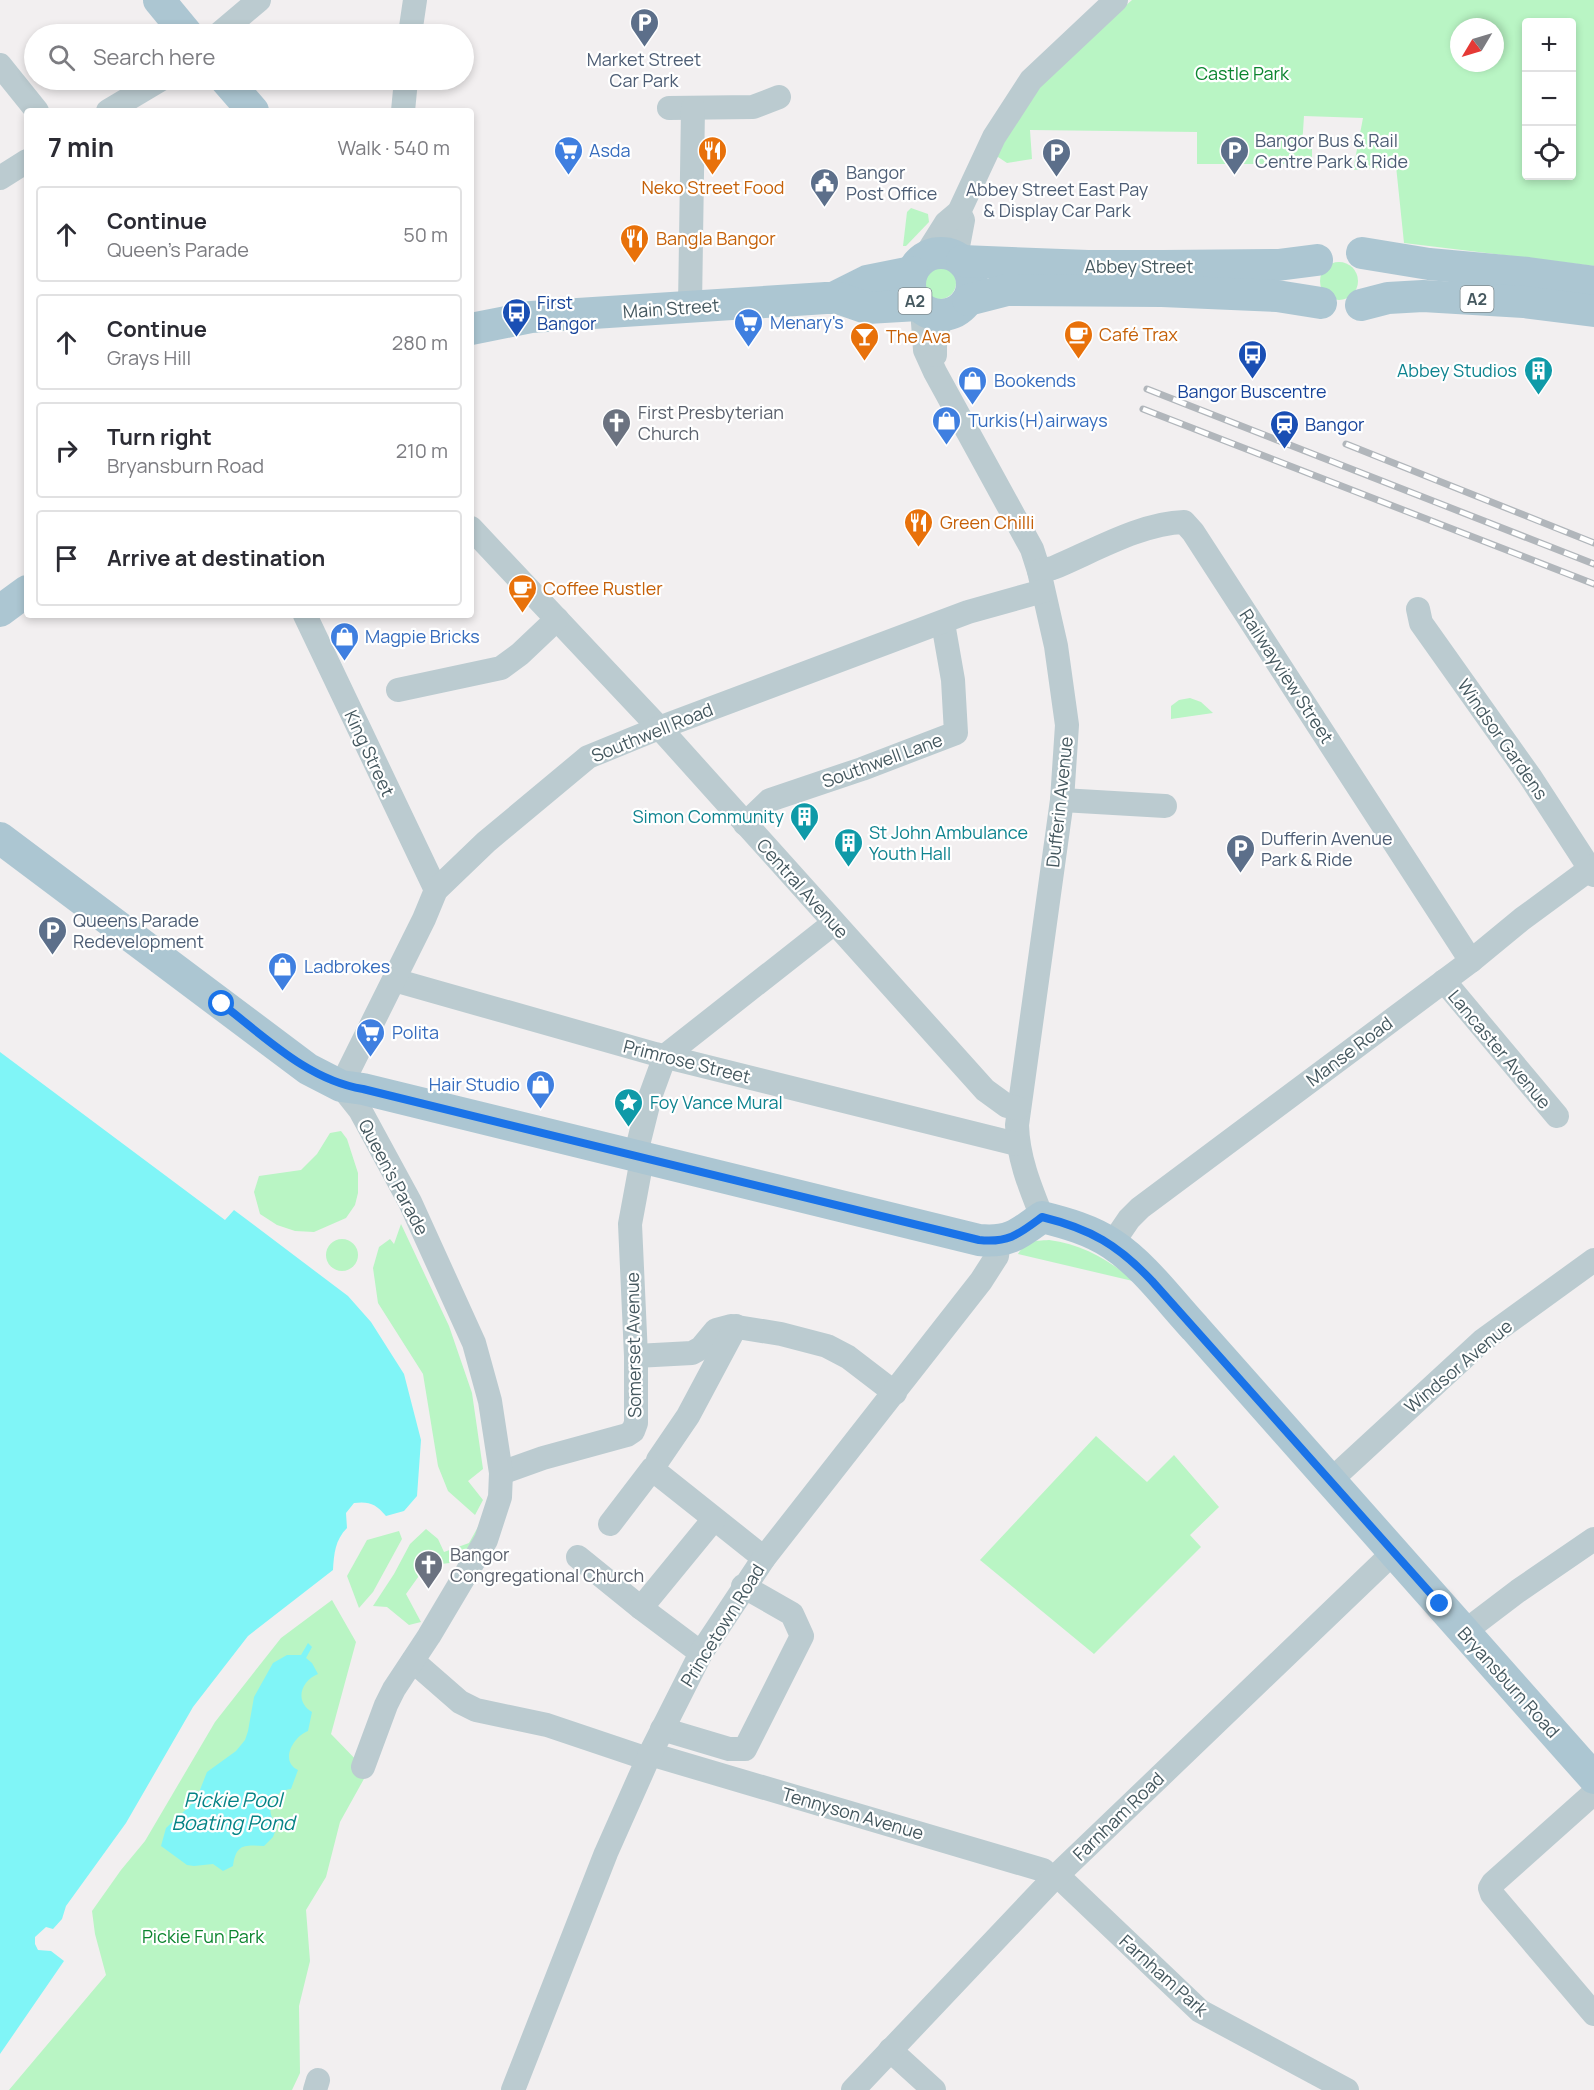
<!DOCTYPE html>
<meta charset="utf-8">
<style>
:root{--surface:#fff;--page:#f2f2f3;--text:#2b2b33;--muted:#7c7c81;--line:#e1e1e2}
body{margin:0;font-family:Manrope,sans-serif;background:var(--page);color:var(--text)}
.controls{position:absolute;right:18px;top:18px;display:grid;overflow:hidden;border-radius:6px;box-shadow:0 3px 9px #0003}
.controls button{width:54px;height:54px;display:grid;place-items:center;padding:0;border:0;border-bottom:2px solid var(--line);background:var(--surface);color:var(--text);font:30px sans-serif}
.compass{position:absolute;left:1450px;top:18px;width:54px;height:54px;border-radius:50%;background:var(--surface);box-shadow:0 3px 9px #0003;rotate:232deg}
.stop{position:absolute;width:18px;height:18px;margin:-14px;border:4px solid #1a73e8;border-radius:50%;background:#fff}
.stop.end{background:#1a73e8;border-color:#fff;box-shadow:0 2px 6px #0008}
.list{margin:0;padding:0;list-style:none}
h2{display:flex;justify-content:space-between;align-items:center;height:78px;margin:0;padding:0 24px;font-size:26px}
h2 small{font-size:20px;font-weight:400;color:var(--muted)}
.list li{display:grid;grid-template-columns:39px 1fr auto;gap:18px;align-items:center;box-sizing:border-box;height:96px;margin:0 12px 12px;padding:0 12px;border:2px solid var(--line);border-radius:6px}
.list b{display:block;font-size:22px;white-space:nowrap}
.list p{margin:0;font-size:20px;white-space:nowrap;color:var(--muted)}
.list em{font-size:20px;font-style:normal;color:var(--muted)}
.icon{flex:none;width:33px;height:33px;fill:none;stroke:currentColor;stroke-width:2;stroke-linecap:round;stroke-linejoin:round}
.map{position:relative;flex:none;width:1594px;height:2090px;overflow:hidden}
.search{position:absolute;background:var(--surface);box-shadow:0 3px 9px #0003;left:24px;top:24px;width:450px;height:66px;display:flex;align-items:center;gap:15px;box-sizing:border-box;padding:0 21px;border-radius:33px;color:var(--muted);font-size:22px}
.panel{position:absolute;background:var(--surface);box-shadow:0 3px 9px #0003;left:24px;top:108px;width:450px;height:510px;border-radius:6px}
.map>svg:first-child{display:block}
.green{fill:#b9f5c4;fill-rule:evenodd}
.water{fill:#80f5f7}
.lines{fill:none;stroke-linecap:round;stroke-linejoin:round}
.minor{stroke:#bbcbd0;stroke-width:24}
.major{stroke:#acc6d2;stroke-width:32}
.rail-casing{stroke:#b1b6bb;stroke-width:7}
.rail{stroke:#fff;stroke-width:4.5;stroke-dasharray:14;stroke-linecap:butt}
.route{stroke:#1a73e8;stroke-width:8}
.labels{text-anchor:middle;dominant-baseline:central;stroke-width:4.5;stroke-linejoin:round;paint-order:stroke}
.shield{fill:#fff;stroke:#7d8a8f;stroke-width:1.5}
.shield-label{font-size:16px;font-weight:bold;fill:#45585f}
.service-label{font-size:18px;fill:#4e5e75;stroke:#fff;text-anchor:start}
.park-label{font-size:18px;fill:#0c8530;stroke:#fff}
.shop-label{font-size:18px;fill:#366cbe;stroke:#fff;text-anchor:start}
.food-label{font-size:18px;fill:#c56008;stroke:#fff;text-anchor:start}
.street-label{font-size:18px;fill:#45585f;stroke:#fff}
.transit-label{font-size:18px;fill:#164399;stroke:#fff;text-anchor:start}
.culture-label{font-size:18px;fill:#0d838f;stroke:#fff;text-anchor:end}
.worship-label{font-size:18px;fill:#5b616d;stroke:#fff;text-anchor:start}
.water-label{font-size:20px;font-style:italic;fill:#058385;stroke:#fff}
</style>
<div class="map">
<svg width="1594" height="2090" viewBox="0 0 1594 2090">
<rect width="100%" height="100%" fill="#f2eff0"/>
<g class="green">
<path d="M1132,0H1594V266L1404,243L1396,166L1353,170L1363,118L1304,116L1302,147L1312,149V164H1197V132L1030,130L1032,159L1007,163L995,155L1040,82ZM1526,22H1572V176H1526ZM1459,27H1495V63H1459Z"/>
<path d="M911,208L928,214L929,222L906,246H903L907,212Z"/>
<circle cx="1339" cy="281" r="19"/>
<circle cx="940" cy="283" r="16"/>
<path d="M1190,698L1201,702L1213,713L1171,719V706L1179,700Z"/>
<path d="M341,1131L347,1139L358,1173V1193L355,1205L346,1218L314,1232L295,1231L277,1225L260,1214L254,1192L259,1176L301,1170L317,1154L330,1133Z"/>
<path d="M401,1224L449,1326L472,1393L483,1469L468,1481L483,1500L475,1515L448,1491L438,1466L423,1374L378,1303L373,1268L379,1247L390,1239L394,1244Z"/>
<circle cx="342" cy="1255" r="16"/>
<path d="M1049,1240C1084,1244 1110,1262 1137,1282L1018,1254C1027,1240 1034,1241 1049,1240Z"/>
<path d="M1096,1436L1147,1482L1174,1455L1219,1507L1190,1535L1201,1547L1094,1654L980,1560Z"/>
<path d="M483,1518L465,1561L426,1566L406,1594L421,1622L409,1625L387,1607L373,1606L394,1574L410,1544L426,1529L438,1539L444,1552L469,1543Z"/>
<path d="M399,1531L402,1539L373,1592L359,1608L347,1576L367,1540Z"/>
<path d="M332,1600L356,1642L331,1734L363,1767L365,1777L340,1822L326,1877L306,1910L310,1961L299,2006L300,2073L292,2090H9L106,1975L95,1934L92,1911L121,1870L145,1841L215,1722L281,1638Z"/>
</g>
<g class="water">
<path d="M0,1052L225,1220L234,1210L348,1296L371,1322L404,1374L421,1440L417,1496L404,1511L386,1516C376,1504 369,1501 354,1503L346,1513L347,1528C335,1540 334,1554 333,1570L248,1636L193,1707L126,1823L66,1906L62,1919L53,1929L46,1927L35,1937V1944L38,1950L51,1951L64,1961L0,2054Z"/>
<path d="M308,1643L312,1647L306,1658L312,1663L318,1674C301,1681 294,1701 312,1712L308,1731C294,1736 279,1761 298,1770L291,1789C274,1790 262,1813 278,1824L273,1837L264,1846C244,1845 236,1844 233,1866L223,1871L213,1864L194,1866L187,1865L161,1846L166,1828L196,1800L207,1772L236,1751L245,1740L248,1731L254,1697L273,1663L287,1655H301Z"/>
</g>
<g class="lines">
<g class="minor">
<path d="M219,34L259,0"/>
<path d="M410,34L415,0"/>
<path d="M0,65L37,111"/>
<path d="M669,108L753,107L779,97"/>
<path d="M108,111L160,80"/>
<path d="M403,111L406,80"/>
<path d="M0,178L27,161"/>
<path d="M956,257L963,220L959,212"/>
<path d="M924,258L946,223L959,212L994,137L1031,80L1116,0"/>
<path d="M690,306L693,108"/>
<path d="M922,309L925,350L935,372L1032,549L1039,571L1056,646L1067,725L1062,800L1017,1125C1018,1158 1030,1187 1042,1217"/>
<path d="M935,355V338L942,316"/>
<path d="M471,528L666,735L985,1090L1007,1106L1018,1108"/>
<path d="M1039,571L1053,568C1092,552 1141,523 1184,522L1193,532L1471,961"/>
<path d="M1418,609L1421,623L1531,778L1594,875"/>
<path d="M305,615L436,890"/>
<path d="M398,690L501,668L520,654L557,619"/>
<path d="M1062,800L1165,806"/>
<path d="M745,824L770,800L862,769L956,733L953,680L943,623"/>
<path d="M394,980L655,1054L1017,1144"/>
<path d="M1444,981L1557,1116"/>
<path d="M1112,1244L1129,1219L1140,1208L1471,961L1522,919L1594,866"/>
<path d="M636,1356L692,1353L701,1348L716,1330L731,1326L781,1334L827,1346L848,1357L895,1393"/>
<path d="M658,1460L688,1416L736,1326"/>
<path d="M501,1473L543,1458L627,1435L633,1431L636,1423V1356L630,1224L640,1170L638,1145L650,1097L665,1056L834,923"/>
<path d="M1330,1481L1482,1341L1594,1260"/>
<path d="M610,1524L652,1469L764,1558"/>
<path d="M578,1557L641,1608"/>
<path d="M1464,1632L1518,1591L1594,1539"/>
<path d="M701,1653L641,1608L714,1519"/>
<path d="M413,1661L460,1702L476,1710L547,1725L648,1759"/>
<path d="M662,1729L729,1749H745L802,1636L792,1614L743,1586"/>
<path d="M650,1754L1043,1870L1053,1879"/>
<path d="M363,1767L386,1705L394,1689L429,1636L486,1540L500,1497L501,1473L490,1401L474,1343L410,1202L360,1110L341,1086L424,919L436,890L486,842L588,757L659,728L968,612L1043,591"/>
<path d="M1594,1793L1493,1883L1490,1888L1492,1894L1594,2014"/>
<path d="M1057,1875L1200,2011L1347,2090"/>
<path d="M890,2050L934,2090"/>
<path d="M315,2090L318,2080"/>
<path d="M513,2090L606,1853L650,1754L701,1653L764,1558L981,1281L997,1256L999,1241"/>
<path d="M853,2090L1053,1879L1394,1552"/>
</g>
<g class="major">
<path d="M159,0L187,34"/>
<path d="M226,80L253,111"/>
<circle cx="941" cy="284" r="31"/>
<path d="M1362,253L1429,264L1528,273L1594,282"/>
<path d="M962,261L1088,266H1163L1278,265L1317,260"/>
<path d="M833,298L867,281L912,272"/>
<path d="M968,300L1007,290L1162,291L1277,296L1321,303"/>
<path d="M1361,305L1388,298L1423,296L1524,302L1594,311"/>
<path d="M471,329L531,317L826,298H838L867,308L918,305"/>
<path d="M0,611L27,591"/>
<path d="M0,838L308,1069L341,1086L363,1089L979,1240C1009,1243 1019,1234 1042,1217C1066,1223 1091,1230 1112,1244C1144,1265 1169,1300 1195,1328L1594,1778"/>
</g>
<defs>
<g id="rail">
<path d="M1147,389L1594,564"/>
<path d="M1143,409L1594,584"/>
<path d="M1346,444L1594,543"/>
</g>
</defs>
<use href="#rail" class="rail-casing"/>
<use href="#rail" class="rail"/>
</g>
<g class="lines">
<path class="route" d="M222,1004C265,1037 308,1080 363,1089L979,1240C1009,1243 1019,1234 1042,1217C1091,1229 1118,1245 1152,1281L1440,1604"/>
</g>
<defs>
<symbol id="parking-pin" viewBox="-11 -11 22 30"><path d="M0 17L-7.5 6A9.5 9.5 0 1 1 7.5 6Z" fill="#5c6f8a" stroke="#fff"/><path d="M-3.5-5.5H1a3.5 3.5 0 0 1 0 7H-1V5.5H-3.5ZM-1-3.4V-.6H.8a1.4 1.4 0 0 0 0-2.8Z" fill="#fff"/></symbol>
<symbol id="supermarket-pin" viewBox="-11 -11 22 30"><path d="M0 17L-7.5 6A9.5 9.5 0 1 1 7.5 6Z" fill="#3f7fe0" stroke="#fff"/><path d="M-6-5.5h2.5l.6 2H6L4.5 2H-2.5L-4.4-4H-6ZM-1.5 3.2a1.3 1.3 0 1 0 .1 0ZM3 3.2a1.3 1.3 0 1 0 .1 0Z" fill="#fff"/></symbol>
<symbol id="restaurant-pin" viewBox="-11 -11 22 30"><path d="M0 17L-7.5 6A9.5 9.5 0 1 1 7.5 6Z" fill="#e8710a" stroke="#fff"/><path d="M-5-6h1v4h1v-4h1v4h1v-4h1v5L-1.5 .5V6h-2V.5L-5-1ZM5-6V6H3V1.5H1.5Q1.5-4 5-6Z" fill="#fff"/></symbol>
<symbol id="civic-pin" viewBox="-11 -11 22 30"><path d="M0 17L-7.5 6A9.5 9.5 0 1 1 7.5 6Z" fill="#5c6f8a" stroke="#fff"/><path d="M-.6-6.5H3V-4.5H.6V-3L4-1V1h2V6H-6V1h2V-1L-.6-3ZM-1.2 2.5V6h2.4V2.5Z" fill="#fff"/></symbol>
<symbol id="bus-pin" viewBox="-11 -11 22 30"><path d="M0 17L-7.5 6A9.5 9.5 0 1 1 7.5 6Z" fill="#1a4fb4" stroke="#fff"/><path d="M-5-6H5V4H4V6H2V4H-2V6H-4V4H-5ZM-3.5-4V0h7V-4ZM-3.5 1.2v1.5H-2V1.2ZM2 1.2v1.5H3.5V1.2Z" fill="#fff"/></symbol>
<symbol id="cafe-pin" viewBox="-11 -11 22 30"><path d="M0 17L-7.5 6A9.5 9.5 0 1 1 7.5 6Z" fill="#e8710a" stroke="#fff"/><path d="M-5.5-4.5H6V0H3Q3 3.5 0 3.5H-2.5Q-5.5 3.5-5.5 0ZM3-3.2v2h1.7v-2ZM-6 4.5H4V6H-6Z" fill="#fff"/></symbol>
<symbol id="bar-pin" viewBox="-11 -11 22 30"><path d="M0 17L-7.5 6A9.5 9.5 0 1 1 7.5 6Z" fill="#e8710a" stroke="#fff"/><path d="M-6-5H6L.8 .8V4.5H3.5V6h-7V4.5H-.8V.8Z" fill="#fff"/></symbol>
<symbol id="building-pin" viewBox="-11 -11 22 30"><path d="M0 17L-7.5 6A9.5 9.5 0 1 1 7.5 6Z" fill="#0f9aa8" stroke="#fff"/><path d="M-4-6H4V6H1V3H-1V6H-4ZM-2.5-4.3h1.7v1.8h-1.7ZM.8-4.3h1.7v1.8H.8ZM-2.5-1h1.7V.8h-1.7ZM.8-1h1.7V.8H.8Z" fill="#fff"/></symbol>
<symbol id="shop-pin" viewBox="-11 -11 22 30"><path d="M0 17L-7.5 6A9.5 9.5 0 1 1 7.5 6Z" fill="#3f7fe0" stroke="#fff"/><path d="M-5-2.5h2.3a2.7 3.5 0 0 1 5.4 0H5L5.5 6h-11ZM-1.5-2.5h3a1.5 2.3 0 0 0-3 0Z" fill="#fff"/></symbol>
<symbol id="church-pin" viewBox="-11 -11 22 30"><path d="M0 17L-7.5 6A9.5 9.5 0 1 1 7.5 6Z" fill="#6b7280" stroke="#fff"/><path d="M-1.2-6h2.4v3.5h3.3v2.4h-3.3V6h-2.4V-.1h-3.3v-2.4h3.3Z" fill="#fff"/></symbol>
<symbol id="station-pin" viewBox="-11 -11 22 30"><path d="M0 17L-7.5 6A9.5 9.5 0 1 1 7.5 6Z" fill="#1a4fb4" stroke="#fff"/><path d="M-3-6H3Q5-6 5-4V2Q5 4 3 4L4.5 6H3L1.5 4h-3L-3 6H-4.5L-3 4Q-5 4-5 2V-4Q-5-6-3-6ZM-3.5-4v3h7v-3ZM-3.5 1v1.5H-2V1ZM2 1v1.5H3.5V1Z" fill="#fff"/></symbol>
<symbol id="sight-pin" viewBox="-11 -11 22 30"><path d="M0 17L-7.5 6A9.5 9.5 0 1 1 7.5 6Z" fill="#0f9aa8" stroke="#fff"/><path d="M0-6L1.8-2.2L6-1.7L2.9 1.2L3.7 5.4L0 3.3L-3.7 5.4L-2.9 1.2L-6-1.7L-1.8-2.2Z" fill="#fff"/></symbol>
</defs>
<g fill-rule="evenodd">
<use href="#parking-pin" x="628" y="6" width="33" height="45"/>
<use href="#supermarket-pin" x="552" y="134" width="33" height="45"/>
<use href="#restaurant-pin" x="696" y="134" width="33" height="45"/>
<use href="#parking-pin" x="1218" y="134" width="33" height="45"/>
<use href="#parking-pin" x="1040" y="136" width="33" height="45"/>
<use href="#civic-pin" x="808" y="166" width="33" height="45"/>
<use href="#restaurant-pin" x="618" y="222" width="33" height="45"/>
<use href="#bus-pin" x="500" y="296" width="33" height="45"/>
<use href="#supermarket-pin" x="732" y="306" width="33" height="45"/>
<use href="#cafe-pin" x="1062" y="318" width="33" height="45"/>
<use href="#bar-pin" x="848" y="320" width="33" height="45"/>
<use href="#bus-pin" x="1236" y="338" width="33" height="45"/>
<use href="#building-pin" x="1522" y="354" width="33" height="45"/>
<use href="#shop-pin" x="956" y="364" width="33" height="45"/>
<use href="#shop-pin" x="930" y="404" width="33" height="45"/>
<use href="#church-pin" x="600" y="406" width="33" height="45"/>
<use href="#station-pin" x="1268" y="408" width="33" height="45"/>
<use href="#restaurant-pin" x="902" y="506" width="33" height="45"/>
<use href="#cafe-pin" x="506" y="572" width="33" height="45"/>
<use href="#shop-pin" x="328" y="620" width="33" height="45"/>
<use href="#building-pin" x="788" y="800" width="33" height="45"/>
<use href="#building-pin" x="832" y="826" width="33" height="45"/>
<use href="#parking-pin" x="1224" y="832" width="33" height="45"/>
<use href="#parking-pin" x="36" y="914" width="33" height="45"/>
<use href="#shop-pin" x="266" y="950" width="33" height="45"/>
<use href="#supermarket-pin" x="354" y="1016" width="33" height="45"/>
<use href="#shop-pin" x="524" y="1068" width="33" height="45"/>
<use href="#sight-pin" x="612" y="1086" width="33" height="45"/>
<use href="#church-pin" x="412" y="1548" width="33" height="45"/>
</g>
<g class="labels">
<g class="shield">
<rect x="1460.5" y="286" width="33" height="26" rx="4.5"/>
<rect x="898.5" y="288" width="33" height="26" rx="4.5"/>
</g>
<g class="shield-label">
<text x="1477" y="299">A2</text>
<text x="915" y="301">A2</text>
</g>
<g class="service-label">
<text x="644" y="59" text-anchor="middle">Market Street<tspan x="644" dy="21">Car Park</tspan></text>
<text x="1255" y="140">Bangor Bus &amp; Rail<tspan x="1255" dy="21">Centre Park &amp; Ride</tspan></text>
<text x="846" y="172">Bangor<tspan x="846" dy="21">Post Office</tspan></text>
<text x="1057" y="189" text-anchor="middle">Abbey Street East Pay<tspan x="1057" dy="21">&amp; Display Car Park</tspan></text>
<text x="1261" y="838">Dufferin Avenue<tspan x="1261" dy="21">Park &amp; Ride</tspan></text>
<text x="73" y="920">Queens Parade<tspan x="73" dy="21">Redevelopment</tspan></text>
</g>
<g class="park-label">
<text x="1242" y="73">Castle Park</text>
<text x="203" y="1936">Pickie Fun Park</text>
</g>
<g class="shop-label">
<text x="589" y="150">Asda</text>
<text x="770" y="322">Menary's</text>
<text x="994" y="380">Bookends</text>
<text x="968" y="420">Turkis(H)airways</text>
<text x="365" y="636">Magpie Bricks</text>
<text x="304" y="966">Ladbrokes</text>
<text x="392" y="1032">Polita</text>
<text x="520" y="1084" text-anchor="end">Hair Studio</text>
</g>
<g class="food-label">
<text x="713" y="187" text-anchor="middle">Neko Street Food</text>
<text x="656" y="238">Bangla Bangor</text>
<text x="1099" y="334">Café Trax</text>
<text x="886" y="336">The Ava</text>
<text x="940" y="522">Green Chilli</text>
<text x="543" y="588">Coffee Rustler</text>
</g>
<g class="street-label">
<text x="1139" y="266">Abbey Street</text>
<text transform="translate(671 308) rotate(-4)">Main Street</text>
<text transform="translate(1287 676) rotate(57)">Railwayview Street</text>
<text transform="translate(652 732) rotate(-22)">Southwell Road</text>
<text transform="translate(1503 739) rotate(55)">Windsor Gardens</text>
<text transform="translate(370 753) rotate(65)">King Street</text>
<text transform="translate(882 760) rotate(-20)">Southwell Lane</text>
<text transform="translate(1059 802) rotate(-84)">Dufferin Avenue</text>
<text transform="translate(803 888) rotate(48)">Central Avenue</text>
<text transform="translate(1500 1049) rotate(50)">Lancaster Avenue</text>
<text transform="translate(1349 1051) rotate(-37)">Manse Road</text>
<text transform="translate(687 1061) rotate(14)">Primrose Street</text>
<text transform="translate(394 1177) rotate(62)">Queen's Parade</text>
<text transform="translate(633 1345) rotate(-91)">Somerset Avenue</text>
<text transform="translate(1458 1366) rotate(-40)">Windsor Avenue</text>
<text transform="translate(722 1625) rotate(-58)">Princetown Road</text>
<text transform="translate(1509 1682) rotate(48)">Bryansburn Road</text>
<text transform="translate(853 1813) rotate(16)">Tennyson Avenue</text>
<text transform="translate(1118 1816) rotate(-44)">Farnham Road</text>
<text transform="translate(1164 1975) rotate(42)">Farnham Park</text>
</g>
<g class="transit-label">
<text x="537" y="302">First<tspan x="537" dy="21">Bangor</tspan></text>
<text x="1252" y="391" text-anchor="middle">Bangor Buscentre</text>
<text x="1305" y="424">Bangor</text>
</g>
<g class="culture-label">
<text x="1517" y="370">Abbey Studios</text>
<text x="784" y="816">Simon Community</text>
<text x="869" y="832" text-anchor="start">St John Ambulance<tspan x="869" dy="21">Youth Hall</tspan></text>
<text x="650" y="1102" text-anchor="start">Foy Vance Mural</text>
</g>
<g class="worship-label">
<text x="638" y="412">First Presbyterian<tspan x="638" dy="21">Church</tspan></text>
<text x="450" y="1554">Bangor<tspan x="450" dy="21">Congregational Church</tspan></text>
</g>
<g class="water-label">
<text x="233" y="1799">Pickie Pool<tspan x="233" dy="23">Boating Pond</tspan></text>
</g>
</g>
</svg>
<div class="controls">
<button>+</button>
<button>−</button>
<button><svg class="icon" aria-label="locate" viewBox="0 0 24 24"><circle cx="12" cy="12" r="6"/><path d="M12 2v4M12 18v4M2 12h4M18 12h4"/></svg></button>
</div>
<svg class="compass" viewBox="-18 -18 36 36"><path d="M0-13l5 13h-10z" fill="#e53935"/><path d="M0 13l5-13h-10z" fill="#7c7c81"/></svg>
<div class="stop" style="left:222px;top:1004px"></div>
<div class="stop end" style="left:1440px;top:1604px"></div>
<div class="search"><svg class="icon" aria-label="search" viewBox="0 0 24 24"><circle cx="10" cy="10" r="6"/><path d="M15 15l6 6"/></svg>Search here</div>
<section class="panel">
<h2>7 min<small>Walk · 540 m</small></h2>
<ul class="list">
<li><svg class="icon" aria-label="ahead" viewBox="0 0 24 24"><path d="M12 20V5M6 11l6-6 6 6"/></svg><div><b>Continue</b><p>Queen's Parade</p></div><em>50 m</em></li>
<li><svg class="icon" aria-label="ahead" viewBox="0 0 24 24"><path d="M12 20V5M6 11l6-6 6 6"/></svg><div><b>Continue</b><p>Grays Hill</p></div><em>280 m</em></li>
<li><svg class="icon" aria-label="right" viewBox="0 0 24 24"><path d="M7 20v-9h11M14 6l5 5-5 5"/></svg><div><b>Turn right</b><p>Bryansburn Road</p></div><em>210 m</em></li>
<li><svg class="icon" aria-label="arrive" viewBox="0 0 24 24"><path d="M6 21V4h12l-3 4 3 4H6"/></svg><div><b>Arrive at destination</b></div></li>
</ul>
</section>
</div>
